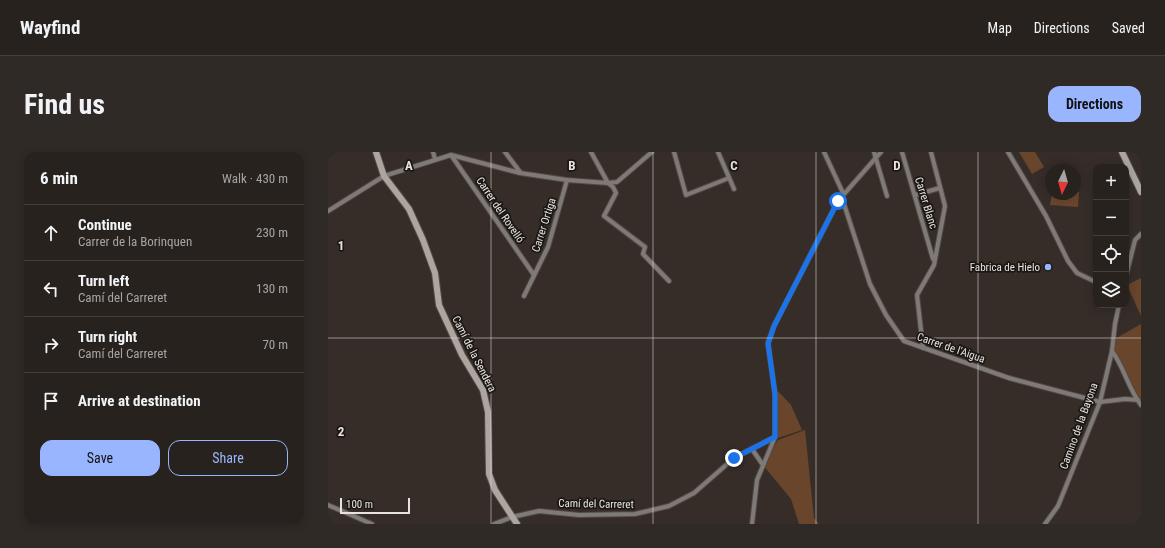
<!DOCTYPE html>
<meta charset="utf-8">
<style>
:root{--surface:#28221e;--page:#302a27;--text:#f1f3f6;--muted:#a5a4a4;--line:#443f3c;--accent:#99b5fd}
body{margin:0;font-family:"Roboto Condensed",sans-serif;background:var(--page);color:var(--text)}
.controls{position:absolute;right:12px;top:12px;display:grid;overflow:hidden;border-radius:8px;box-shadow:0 2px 10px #0003}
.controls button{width:36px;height:36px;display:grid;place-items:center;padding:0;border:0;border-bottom:1px solid var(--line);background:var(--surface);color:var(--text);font:20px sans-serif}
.compass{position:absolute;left:717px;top:12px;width:36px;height:36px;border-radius:50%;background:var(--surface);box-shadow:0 2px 10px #0003;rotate:185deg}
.scale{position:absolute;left:12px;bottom:10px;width:70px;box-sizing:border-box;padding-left:4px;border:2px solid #e8e3df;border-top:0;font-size:11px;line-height:14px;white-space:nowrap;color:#e8e3df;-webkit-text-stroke:3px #1a1714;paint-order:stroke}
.stop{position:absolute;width:12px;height:12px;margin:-9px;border:3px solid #1a73e8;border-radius:50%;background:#fff}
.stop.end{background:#1a73e8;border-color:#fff;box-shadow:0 1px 4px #0008}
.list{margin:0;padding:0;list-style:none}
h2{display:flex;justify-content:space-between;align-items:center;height:52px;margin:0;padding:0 16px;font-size:17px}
h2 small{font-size:13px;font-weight:400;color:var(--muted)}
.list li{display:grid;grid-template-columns:26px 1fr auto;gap:12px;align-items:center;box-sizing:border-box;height:56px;padding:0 16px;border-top:1px solid var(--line)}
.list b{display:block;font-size:15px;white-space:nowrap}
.list p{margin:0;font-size:13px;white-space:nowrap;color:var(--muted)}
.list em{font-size:13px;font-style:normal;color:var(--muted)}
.actions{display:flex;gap:8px;padding:12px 16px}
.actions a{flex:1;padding:9px 0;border:1px solid var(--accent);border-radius:12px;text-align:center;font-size:14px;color:var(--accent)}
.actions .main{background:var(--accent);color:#111}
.icon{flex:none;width:22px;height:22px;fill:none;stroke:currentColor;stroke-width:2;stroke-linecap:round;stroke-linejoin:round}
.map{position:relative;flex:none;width:813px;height:372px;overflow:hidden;border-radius:12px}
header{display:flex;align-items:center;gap:24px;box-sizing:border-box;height:56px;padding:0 20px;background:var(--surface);border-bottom:1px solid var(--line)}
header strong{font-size:19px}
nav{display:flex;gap:22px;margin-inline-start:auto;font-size:14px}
.intro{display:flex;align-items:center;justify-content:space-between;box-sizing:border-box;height:96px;padding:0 24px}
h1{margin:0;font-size:28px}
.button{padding:10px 18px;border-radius:12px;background:var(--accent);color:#111;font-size:14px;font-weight:700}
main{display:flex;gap:24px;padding:0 24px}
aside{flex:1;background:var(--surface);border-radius:12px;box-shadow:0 2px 10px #0003}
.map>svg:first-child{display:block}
.green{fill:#68452b}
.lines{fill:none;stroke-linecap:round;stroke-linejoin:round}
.street-casing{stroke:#524a45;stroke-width:6}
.secondary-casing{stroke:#524a45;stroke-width:8}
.street{stroke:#7f7a77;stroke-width:4}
.secondary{stroke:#aca5a0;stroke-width:6}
.route{stroke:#1a73e8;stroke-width:5}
.grid{fill:none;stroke:#e8e3df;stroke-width:1;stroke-opacity:0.55}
.poi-dot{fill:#99b5fd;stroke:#1a1714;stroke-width:1.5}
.labels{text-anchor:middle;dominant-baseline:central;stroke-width:3.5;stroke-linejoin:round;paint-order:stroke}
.street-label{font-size:11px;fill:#e8e3df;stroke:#1a1714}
.poi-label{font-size:11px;fill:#e8e3df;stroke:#1a1714;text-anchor:end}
.grid-label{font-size:13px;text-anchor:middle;font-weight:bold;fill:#e8e3df;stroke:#1a1714;stroke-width:3.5;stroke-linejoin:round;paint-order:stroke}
</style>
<header>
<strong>Wayfind</strong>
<nav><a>Map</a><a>Directions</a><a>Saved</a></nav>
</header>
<div class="intro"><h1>Find us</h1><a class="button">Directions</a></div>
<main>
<aside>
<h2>6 min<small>Walk · 430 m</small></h2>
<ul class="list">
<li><svg class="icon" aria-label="ahead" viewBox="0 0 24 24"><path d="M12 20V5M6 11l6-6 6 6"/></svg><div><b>Continue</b><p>Carrer de la Borinquen</p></div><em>230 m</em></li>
<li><svg class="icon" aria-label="left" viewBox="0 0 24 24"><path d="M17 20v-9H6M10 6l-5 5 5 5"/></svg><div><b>Turn left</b><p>Camí del Carreret</p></div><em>130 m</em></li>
<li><svg class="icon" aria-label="right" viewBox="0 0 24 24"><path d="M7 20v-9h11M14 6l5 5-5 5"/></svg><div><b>Turn right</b><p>Camí del Carreret</p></div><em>70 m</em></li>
<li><svg class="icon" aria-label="arrive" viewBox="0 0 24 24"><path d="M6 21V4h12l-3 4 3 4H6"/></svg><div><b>Arrive at destination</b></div></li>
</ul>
<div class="actions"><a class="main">Save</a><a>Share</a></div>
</aside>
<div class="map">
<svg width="813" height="372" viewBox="0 0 813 372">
<rect width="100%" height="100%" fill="#362d28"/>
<g class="green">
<path d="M691,0H707L716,15L704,22Z"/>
<path d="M747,40H751L750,55L722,53L724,42H747Z"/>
<path d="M813,126V164L799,133Z"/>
<path d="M813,172V253L784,199L785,188Z"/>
<path d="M448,237L463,253L474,278L450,286Z"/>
<path d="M477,278L486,366L491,372H471L463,347L435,313L450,288Z"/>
</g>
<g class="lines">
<defs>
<g id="street">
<path d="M105,0L107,7"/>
<path d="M177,0L192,20"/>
<path d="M263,0L280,31L285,35L288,41L276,64L317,95L315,102L341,129"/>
<path d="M346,0L358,43L401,26"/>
<path d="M390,0L406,37"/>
<path d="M496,0L515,41V49L542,132L558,163L576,189L681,226L772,250L797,247L810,248"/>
<path d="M546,0L559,44"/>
<path d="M574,0L605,107"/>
<path d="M680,0L718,64L740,109L749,121L768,130"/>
<path d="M123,3L206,123"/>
<path d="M587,43L612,36"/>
<path d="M0,59L56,24L123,3L192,21L239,28L280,31L289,30L324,0"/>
<path d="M798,124L807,88L813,82"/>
<path d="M196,144L220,95L239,28"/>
<path d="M595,196L589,143L606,113L617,54L603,0"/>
<path d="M784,199C796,215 800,236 813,253"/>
<path d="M424,297L435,313"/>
<path d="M0,353L44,372"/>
<path d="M166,372L184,365L211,359L251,363L307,362L341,354L366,341L406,306L447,285V242L440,191L446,174L510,49L553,0"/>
<path d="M424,372L429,328L447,285"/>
<path d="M717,372L730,354L772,250L784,199L787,172L791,153"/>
</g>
<g id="secondary">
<path d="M48,0L56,24L81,57L95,88L107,121L111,153L134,203L155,238L160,260L161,322L167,338L189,372"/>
<path d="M794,0L813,40"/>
</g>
</defs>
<use href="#street" class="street-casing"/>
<use href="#secondary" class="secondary-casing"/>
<use href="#street" class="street"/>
<use href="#secondary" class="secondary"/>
</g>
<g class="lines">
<path class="route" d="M406,306L447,285V242L440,192L446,174L510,49"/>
</g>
<path class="grid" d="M163,0V372M325,0V372M488,0V372M650,0V372M0,186H813"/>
<circle class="poi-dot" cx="720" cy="115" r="4"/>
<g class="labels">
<g class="street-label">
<text transform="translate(598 51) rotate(73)">Carrer Blanc</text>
<text transform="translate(172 58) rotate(56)">Carrer del Rovelló</text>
<text transform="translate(216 73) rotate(-72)">Carrer Ortiga</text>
<text transform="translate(623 196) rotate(19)">Carrer de l'Aigua</text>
<text transform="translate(146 202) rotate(63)">Camí de la Sendera</text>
<text transform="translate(751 274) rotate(-70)">Camino de la Bayona</text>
<text transform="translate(268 352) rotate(1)">Camí del Carreret</text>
</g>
<g class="poi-label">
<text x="712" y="115">Fabrica de Hielo</text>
</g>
</g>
<g class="grid-label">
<text x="81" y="18">A</text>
<text x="244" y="18">B</text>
<text x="406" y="18">C</text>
<text x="569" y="18">D</text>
<text x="13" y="98">1</text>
<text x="13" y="284">2</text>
</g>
</svg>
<div class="controls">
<button>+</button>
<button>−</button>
<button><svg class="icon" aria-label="locate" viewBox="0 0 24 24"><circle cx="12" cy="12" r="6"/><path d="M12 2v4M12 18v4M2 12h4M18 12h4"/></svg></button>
<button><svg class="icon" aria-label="layers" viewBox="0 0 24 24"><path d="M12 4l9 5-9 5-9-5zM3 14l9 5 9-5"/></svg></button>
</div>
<svg class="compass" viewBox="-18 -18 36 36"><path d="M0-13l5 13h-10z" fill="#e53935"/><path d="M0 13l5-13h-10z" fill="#a5a4a4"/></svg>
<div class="scale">100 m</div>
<div class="stop" style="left:510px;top:49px"></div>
<div class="stop end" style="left:406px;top:306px"></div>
</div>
</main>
